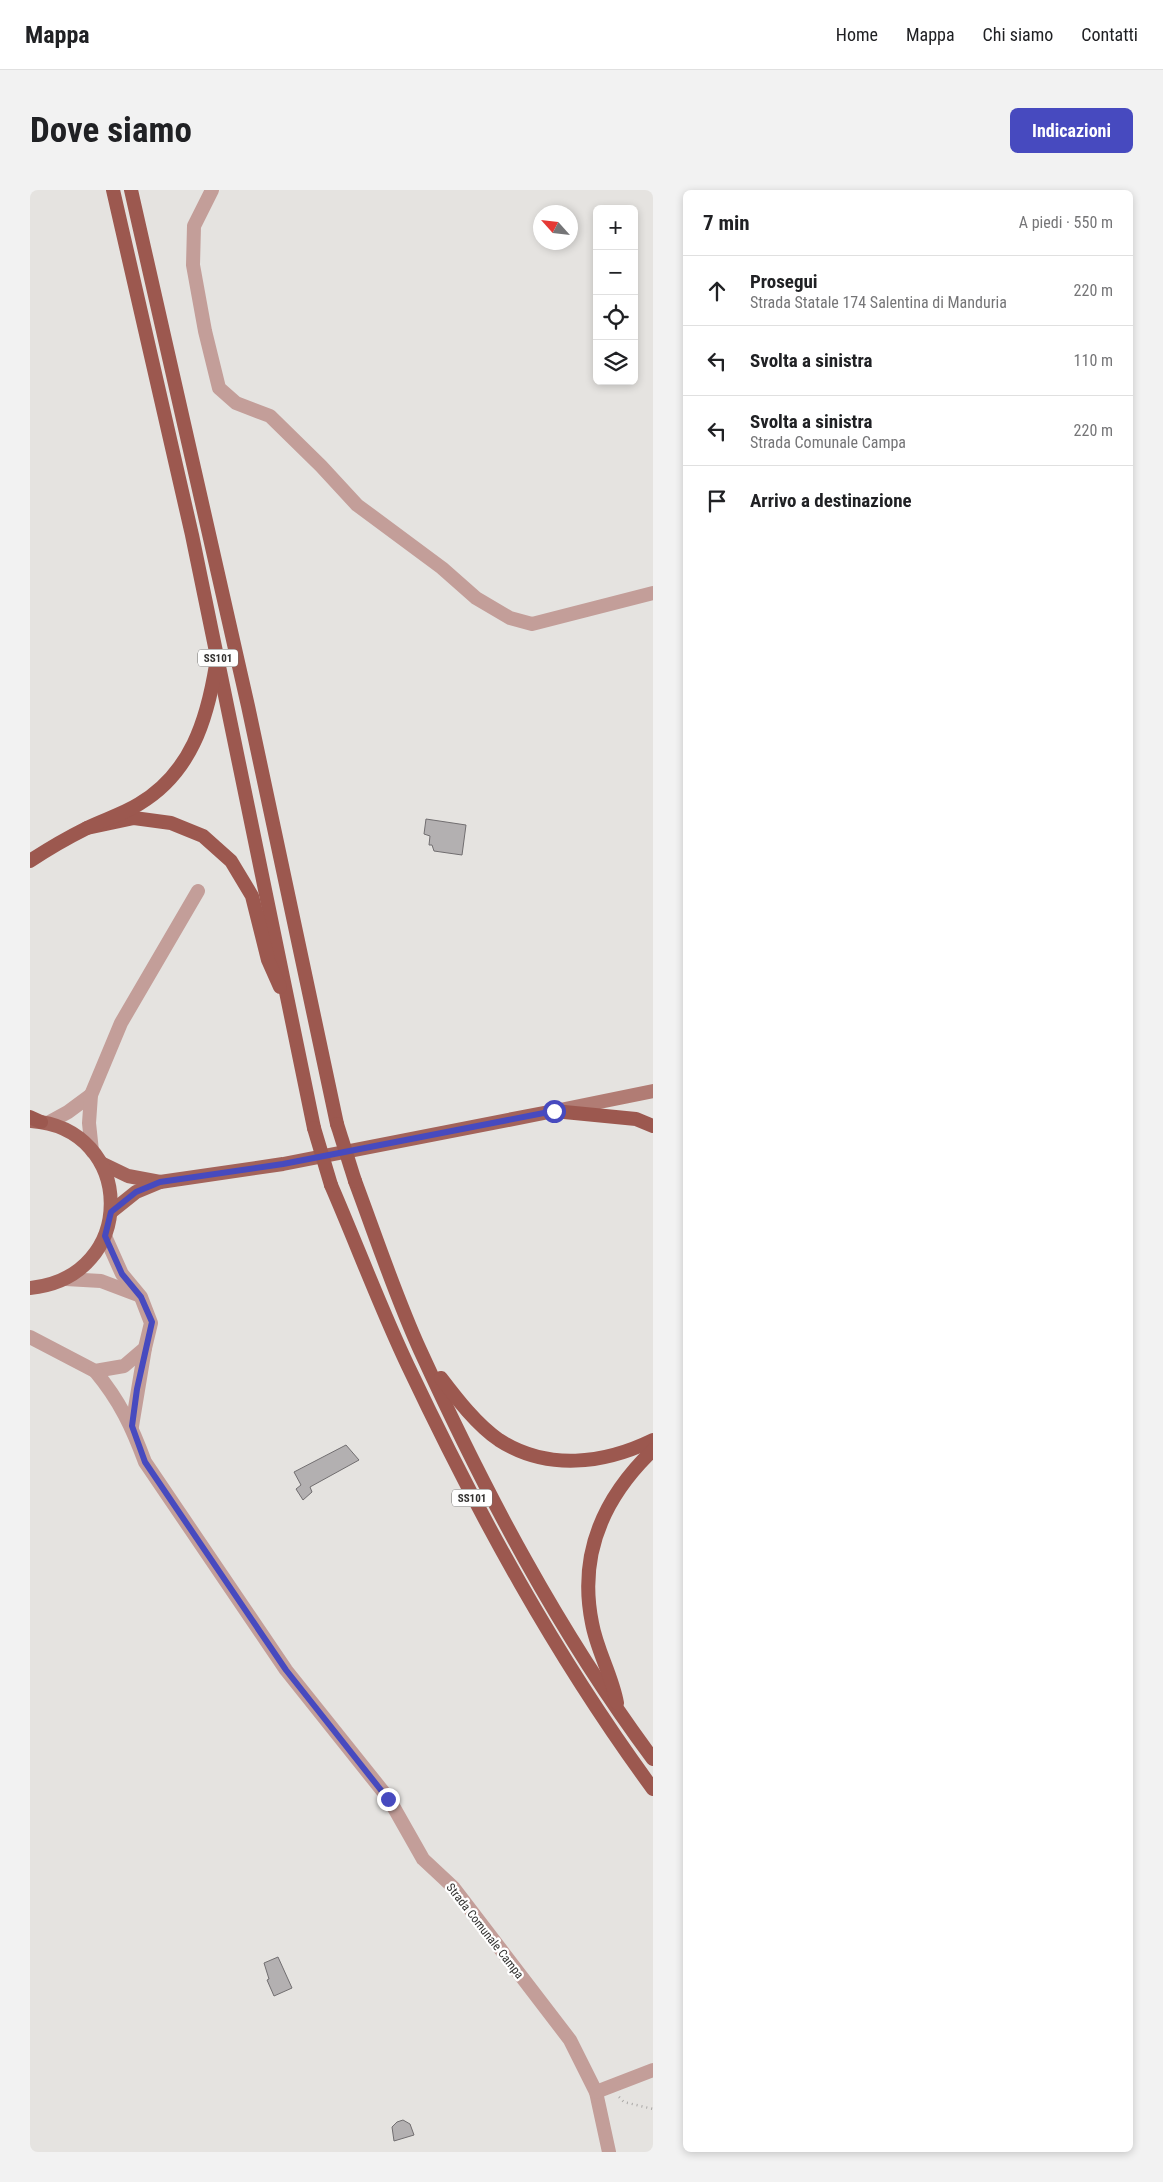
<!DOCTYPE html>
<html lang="it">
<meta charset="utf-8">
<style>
:root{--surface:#fff;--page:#f2f2f2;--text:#202124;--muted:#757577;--line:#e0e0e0;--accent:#474abf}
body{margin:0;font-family:"Roboto Condensed",sans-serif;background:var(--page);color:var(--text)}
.controls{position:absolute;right:15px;top:15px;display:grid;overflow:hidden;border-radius:8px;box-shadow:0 2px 8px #0003}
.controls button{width:45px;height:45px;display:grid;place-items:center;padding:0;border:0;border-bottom:1px solid var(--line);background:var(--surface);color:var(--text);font:25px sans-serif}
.compass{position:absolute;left:503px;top:15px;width:45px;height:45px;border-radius:50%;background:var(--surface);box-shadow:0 2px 8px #0003;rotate:297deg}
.stop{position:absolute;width:15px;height:15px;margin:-11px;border:4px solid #474abf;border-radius:50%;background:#fff}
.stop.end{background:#474abf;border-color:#fff;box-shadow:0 1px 5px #0008}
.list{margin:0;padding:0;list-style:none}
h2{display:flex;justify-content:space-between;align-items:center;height:65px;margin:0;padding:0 20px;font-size:21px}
h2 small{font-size:16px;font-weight:400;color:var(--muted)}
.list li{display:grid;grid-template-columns:32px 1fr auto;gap:15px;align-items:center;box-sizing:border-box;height:70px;padding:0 20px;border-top:1px solid var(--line)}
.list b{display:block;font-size:19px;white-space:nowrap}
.list p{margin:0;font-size:16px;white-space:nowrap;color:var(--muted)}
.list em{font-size:16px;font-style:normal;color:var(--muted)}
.icon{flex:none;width:28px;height:28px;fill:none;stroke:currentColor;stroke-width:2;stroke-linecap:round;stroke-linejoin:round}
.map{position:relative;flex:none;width:623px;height:1962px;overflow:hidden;border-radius:8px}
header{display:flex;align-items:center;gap:30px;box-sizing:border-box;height:70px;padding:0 25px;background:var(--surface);border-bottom:1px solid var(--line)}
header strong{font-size:24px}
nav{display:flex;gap:28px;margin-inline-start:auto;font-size:18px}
.intro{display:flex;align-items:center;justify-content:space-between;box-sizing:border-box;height:120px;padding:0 30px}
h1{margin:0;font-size:35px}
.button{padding:12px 22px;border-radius:8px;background:var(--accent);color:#fff;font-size:18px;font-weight:700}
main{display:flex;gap:30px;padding:0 30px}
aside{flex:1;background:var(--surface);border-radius:8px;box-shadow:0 2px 8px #0003}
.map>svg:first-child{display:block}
.building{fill:#b3b0b1;stroke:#716e70}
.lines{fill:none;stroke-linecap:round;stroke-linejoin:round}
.path{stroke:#a9a7a5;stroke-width:2.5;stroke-dasharray:1 4;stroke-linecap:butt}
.minor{stroke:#c39e99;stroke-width:14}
.secondary{stroke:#b17c74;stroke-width:14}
.primary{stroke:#a3635a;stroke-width:14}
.trunk{stroke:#9c584f;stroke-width:14}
.trunk-bridge{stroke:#9c584f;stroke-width:14}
.route{stroke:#474abf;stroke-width:6}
.labels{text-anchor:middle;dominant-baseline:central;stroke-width:4.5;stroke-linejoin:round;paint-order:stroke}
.shield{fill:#fff;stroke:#6f6e6d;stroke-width:1}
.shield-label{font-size:11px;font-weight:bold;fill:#31302f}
.street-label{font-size:12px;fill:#31302f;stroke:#fff}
</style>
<header>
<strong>Mappa</strong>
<nav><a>Home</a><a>Mappa</a><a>Chi siamo</a><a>Contatti</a></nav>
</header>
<div class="intro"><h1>Dove siamo</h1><a class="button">Indicazioni</a></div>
<main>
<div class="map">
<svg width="623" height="1962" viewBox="0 0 623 1962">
<rect width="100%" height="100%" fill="#e5e3e0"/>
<g class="building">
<path d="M396,629L436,635L432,665L404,661L402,655H399L400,646L394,644Z"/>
<path d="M316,1255L329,1270L280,1297L282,1302L273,1310L266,1299L271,1295L264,1282Z"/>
<path d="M248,1767L262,1798L244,1806L237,1790L239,1789L234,1773Z"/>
<path d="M373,1930L380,1934L384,1945L364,1951L362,1937L367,1932Z"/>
</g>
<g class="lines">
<path class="path" d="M589,1907L594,1912L623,1919"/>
<g class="minor">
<path d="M182,0L164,36L163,75L175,141L189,198L206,213L240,226L291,276L327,315L412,378L446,408L480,428L502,434L623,403"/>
<path d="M18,933L38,922L61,905"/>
<path d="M62,961L59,933L61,905L91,833L168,701"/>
<path d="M36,1089L71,1091L108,1105"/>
<path d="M0,1147L65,1181L94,1176L115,1158L121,1133L111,1107L92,1084L75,1046"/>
<path d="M65,1181C90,1211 102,1237 115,1272L256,1480L359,1609L393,1669L423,1697L540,1850L566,1902L579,1962"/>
<path d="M102,1236L115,1158"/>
<path d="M566,1902L623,1880"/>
</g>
<path class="secondary" d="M530,920L623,901"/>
<g class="primary">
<path d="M71,973L98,986L130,992"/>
<path d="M81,1022L106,1002L130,992L253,974L524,921"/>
<path d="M0,1098C109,1087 106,938 1,931"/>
</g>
<g class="trunk">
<path d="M83,0L162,345L284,938"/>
<path d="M101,0L218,516L307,934"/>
<path d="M57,638L104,628L141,633L173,646L201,671L222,706L238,770L250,797"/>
<path d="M0,671C18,659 37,648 57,638C73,630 93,624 109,614C161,583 177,530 186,475"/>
<path d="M524,921L606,929L623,936"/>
<path d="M0,927L11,932"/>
<path d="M325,991C346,1047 365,1105 390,1160C455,1302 529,1443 623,1569"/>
<path d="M301,995C327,1055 350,1117 378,1176C448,1324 526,1467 623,1599"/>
<path d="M411,1188C427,1209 447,1235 469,1250C517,1281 574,1274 623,1250"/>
<path d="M587,1513C582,1485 567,1461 562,1433C548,1364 574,1307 623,1260"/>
</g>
<g class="trunk-bridge">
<path d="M307,934L325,991"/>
<path d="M284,938L301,995"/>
</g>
</g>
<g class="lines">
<path class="route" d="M358,1609L256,1480L115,1272L102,1236L107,1199L122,1132L111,1107L92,1084L75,1046L81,1022L106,1002L130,992L253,974L524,921"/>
</g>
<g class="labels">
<g class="shield">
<rect x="168" y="459.5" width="40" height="17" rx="4"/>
<rect x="422" y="1299.5" width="40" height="17" rx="4"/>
</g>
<g class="shield-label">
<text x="188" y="468">SS101</text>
<text x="442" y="1308">SS101</text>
</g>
<g class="street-label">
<text transform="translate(455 1741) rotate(52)">Strada Comunale Campa</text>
</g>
</g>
</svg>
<div class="controls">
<button>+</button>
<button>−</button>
<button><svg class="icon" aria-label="locate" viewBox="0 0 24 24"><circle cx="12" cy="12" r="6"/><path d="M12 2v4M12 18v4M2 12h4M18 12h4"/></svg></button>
<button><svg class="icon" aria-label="layers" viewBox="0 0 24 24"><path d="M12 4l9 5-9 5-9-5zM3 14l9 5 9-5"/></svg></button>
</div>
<svg class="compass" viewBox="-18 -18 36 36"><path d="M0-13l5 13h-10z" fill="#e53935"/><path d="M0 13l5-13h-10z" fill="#757577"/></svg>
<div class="stop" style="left:524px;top:921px"></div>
<div class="stop end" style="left:358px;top:1609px"></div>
</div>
<aside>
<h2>7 min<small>A piedi · 550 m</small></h2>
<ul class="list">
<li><svg class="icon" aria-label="ahead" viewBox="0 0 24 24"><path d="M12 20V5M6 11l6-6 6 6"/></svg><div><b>Prosegui</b><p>Strada Statale 174 Salentina di Manduria</p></div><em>220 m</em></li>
<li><svg class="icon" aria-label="left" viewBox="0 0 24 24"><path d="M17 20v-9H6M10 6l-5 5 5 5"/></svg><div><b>Svolta a sinistra</b></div><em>110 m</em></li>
<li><svg class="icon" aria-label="left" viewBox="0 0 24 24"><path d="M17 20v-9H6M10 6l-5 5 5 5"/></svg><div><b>Svolta a sinistra</b><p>Strada Comunale Campa</p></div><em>220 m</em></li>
<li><svg class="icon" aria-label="arrive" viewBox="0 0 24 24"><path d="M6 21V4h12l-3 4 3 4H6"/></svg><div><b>Arrivo a destinazione</b></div></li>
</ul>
</aside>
</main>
